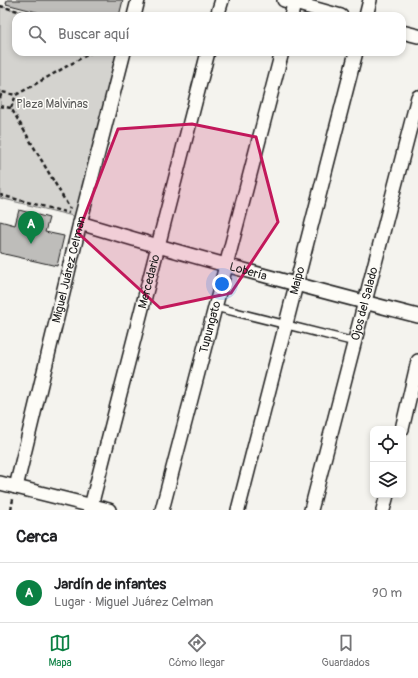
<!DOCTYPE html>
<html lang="es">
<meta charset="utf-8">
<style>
:root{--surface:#fff;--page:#f2f2f2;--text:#202124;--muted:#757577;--line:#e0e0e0;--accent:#0b8043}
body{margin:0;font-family:Pangolin,sans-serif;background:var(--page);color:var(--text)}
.controls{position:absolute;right:12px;bottom:12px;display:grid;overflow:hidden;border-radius:8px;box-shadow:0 2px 6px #0003}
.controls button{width:36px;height:36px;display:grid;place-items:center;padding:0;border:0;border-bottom:1px solid var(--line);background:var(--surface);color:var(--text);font:20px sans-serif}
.you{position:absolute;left:222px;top:284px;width:14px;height:14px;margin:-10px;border:3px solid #fff;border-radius:50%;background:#1a73e8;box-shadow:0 0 0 6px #1a73e833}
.badge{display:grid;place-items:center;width:26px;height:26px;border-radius:50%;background:var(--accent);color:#fff;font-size:13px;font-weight:700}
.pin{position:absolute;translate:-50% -33px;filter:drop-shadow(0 1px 2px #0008)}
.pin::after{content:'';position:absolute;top:21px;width:14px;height:12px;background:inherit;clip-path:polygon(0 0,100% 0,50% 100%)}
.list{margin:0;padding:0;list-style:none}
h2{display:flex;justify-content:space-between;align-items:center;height:52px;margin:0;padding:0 16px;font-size:17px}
h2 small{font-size:13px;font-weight:400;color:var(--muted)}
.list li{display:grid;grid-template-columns:26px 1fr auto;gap:12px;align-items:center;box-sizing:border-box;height:60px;padding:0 16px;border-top:1px solid var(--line)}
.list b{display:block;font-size:15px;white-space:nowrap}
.list p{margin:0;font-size:13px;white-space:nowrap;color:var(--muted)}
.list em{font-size:13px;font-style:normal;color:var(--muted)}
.icon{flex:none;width:22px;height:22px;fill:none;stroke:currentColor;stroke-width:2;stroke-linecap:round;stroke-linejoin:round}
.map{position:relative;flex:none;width:418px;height:510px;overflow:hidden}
.search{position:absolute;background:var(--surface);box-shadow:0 2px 6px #0003;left:12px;right:12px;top:12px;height:44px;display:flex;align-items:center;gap:10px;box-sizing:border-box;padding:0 14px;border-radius:12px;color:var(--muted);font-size:15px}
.sheet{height:112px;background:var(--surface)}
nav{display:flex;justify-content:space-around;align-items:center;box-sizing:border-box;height:56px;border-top:1px solid var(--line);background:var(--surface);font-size:11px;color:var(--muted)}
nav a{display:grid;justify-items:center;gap:2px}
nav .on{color:var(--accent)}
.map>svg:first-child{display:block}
.green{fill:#d4d3cf;stroke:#787876}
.building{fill:#bebdba;stroke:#1c1c1c}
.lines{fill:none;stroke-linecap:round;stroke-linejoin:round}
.service-casing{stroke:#1c1c1c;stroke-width:10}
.minor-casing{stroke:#1c1c1c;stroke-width:16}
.path{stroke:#1c1c1c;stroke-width:2.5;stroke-dasharray:4 3;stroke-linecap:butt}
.service{stroke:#fdfcf7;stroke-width:7}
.minor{stroke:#fdfcf7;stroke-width:13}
.marked{fill:#c2185b;fill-opacity:0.2;stroke:#c2185b;stroke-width:3;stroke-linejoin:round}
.labels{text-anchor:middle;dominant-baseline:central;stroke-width:3;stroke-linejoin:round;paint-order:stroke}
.park-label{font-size:12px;fill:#5c5c5b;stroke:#fdfcf7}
.street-label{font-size:12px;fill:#1c1c1c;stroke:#fdfcf7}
</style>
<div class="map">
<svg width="418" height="510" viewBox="0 0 418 510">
<rect width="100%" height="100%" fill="#f4f3ee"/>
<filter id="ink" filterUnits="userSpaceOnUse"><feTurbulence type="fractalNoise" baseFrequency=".025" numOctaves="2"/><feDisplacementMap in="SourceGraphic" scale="8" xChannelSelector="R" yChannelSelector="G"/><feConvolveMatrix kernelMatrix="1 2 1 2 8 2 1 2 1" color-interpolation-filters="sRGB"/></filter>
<g filter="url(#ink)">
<path class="green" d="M0,6L39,16H16V52H118L77,217L0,198Z"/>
<g class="building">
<path d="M7,0H123L119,16H52L6,4Z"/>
<path d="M19,210L49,218L45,232L64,236L57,266L0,253V221L15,225Z"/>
</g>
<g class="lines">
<defs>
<path id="service" d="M215,307L355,342"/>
<g id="minor">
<path d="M284,0L341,16"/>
<path d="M134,16L138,0"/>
<path d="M217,16L222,0"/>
<path d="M291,16L295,0"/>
<path d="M366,16L370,0"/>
<path d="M402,32L418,36"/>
<path id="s1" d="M80,223C192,257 305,287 418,316"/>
<path d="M402,429L418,361"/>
<path d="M0,483L109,510"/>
<path id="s2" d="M16,487L80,223L124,52"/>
<path id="s3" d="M90,510L208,52"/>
<path id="s4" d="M162,510L282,52"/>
<path id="s5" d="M238,510L356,52"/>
<path id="s6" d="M311,510L418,97"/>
<path d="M383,510L387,495"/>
</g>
</defs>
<use href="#service" class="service-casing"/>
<use href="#minor" class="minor-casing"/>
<g class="path">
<path d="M0,6L36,16"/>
<path d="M0,98L2,92L16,95"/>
<path d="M0,106L11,108L70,209"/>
<path d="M11,108L16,95L92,52"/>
<path d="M0,195L69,213"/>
<path d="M11,510L13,499"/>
</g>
<use href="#service" class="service"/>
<use href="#minor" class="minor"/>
</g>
</g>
<path class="marked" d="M192,124L256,137L278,222L231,293L160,308L78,233L118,129Z"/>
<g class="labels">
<g class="park-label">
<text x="52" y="104">Plaza Malvinas</text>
</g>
<g class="street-label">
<text stroke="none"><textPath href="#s2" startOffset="224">Miguel Juárez Celman</textPath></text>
<text stroke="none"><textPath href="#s1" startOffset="175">Lobería</textPath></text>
<text stroke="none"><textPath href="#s3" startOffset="236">Mercedario</textPath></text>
<text stroke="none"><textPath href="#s5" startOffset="237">Maipo</textPath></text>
<text stroke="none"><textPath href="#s6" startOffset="213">Ojos del Salado</textPath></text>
<text stroke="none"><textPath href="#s4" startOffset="189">Tupungato</textPath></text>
</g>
</g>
</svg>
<div class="controls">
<button><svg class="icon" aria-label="locate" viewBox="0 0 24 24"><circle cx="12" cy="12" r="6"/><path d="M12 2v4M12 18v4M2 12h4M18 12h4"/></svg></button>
<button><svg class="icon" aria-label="layers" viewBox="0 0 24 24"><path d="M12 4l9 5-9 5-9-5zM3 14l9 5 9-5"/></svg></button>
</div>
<div class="you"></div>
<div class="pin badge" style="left:31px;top:244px">A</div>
<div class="search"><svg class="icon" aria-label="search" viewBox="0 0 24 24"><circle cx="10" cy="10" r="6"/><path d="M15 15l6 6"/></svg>Buscar aquí</div>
</div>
<section class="sheet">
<h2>Cerca<small></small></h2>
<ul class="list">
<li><span class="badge">A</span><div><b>Jardín de infantes</b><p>Lugar · Miguel Juárez Celman</p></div><em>90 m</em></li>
</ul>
</section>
<nav>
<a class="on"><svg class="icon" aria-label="map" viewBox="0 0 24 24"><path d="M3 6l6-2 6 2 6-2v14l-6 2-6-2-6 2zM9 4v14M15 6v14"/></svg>Mapa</a>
<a><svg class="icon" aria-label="directions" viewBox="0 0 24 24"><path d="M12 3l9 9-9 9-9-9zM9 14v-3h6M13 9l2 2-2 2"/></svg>Cómo llegar</a>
<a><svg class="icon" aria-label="saved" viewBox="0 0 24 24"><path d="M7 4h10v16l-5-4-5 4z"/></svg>Guardados</a>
</nav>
